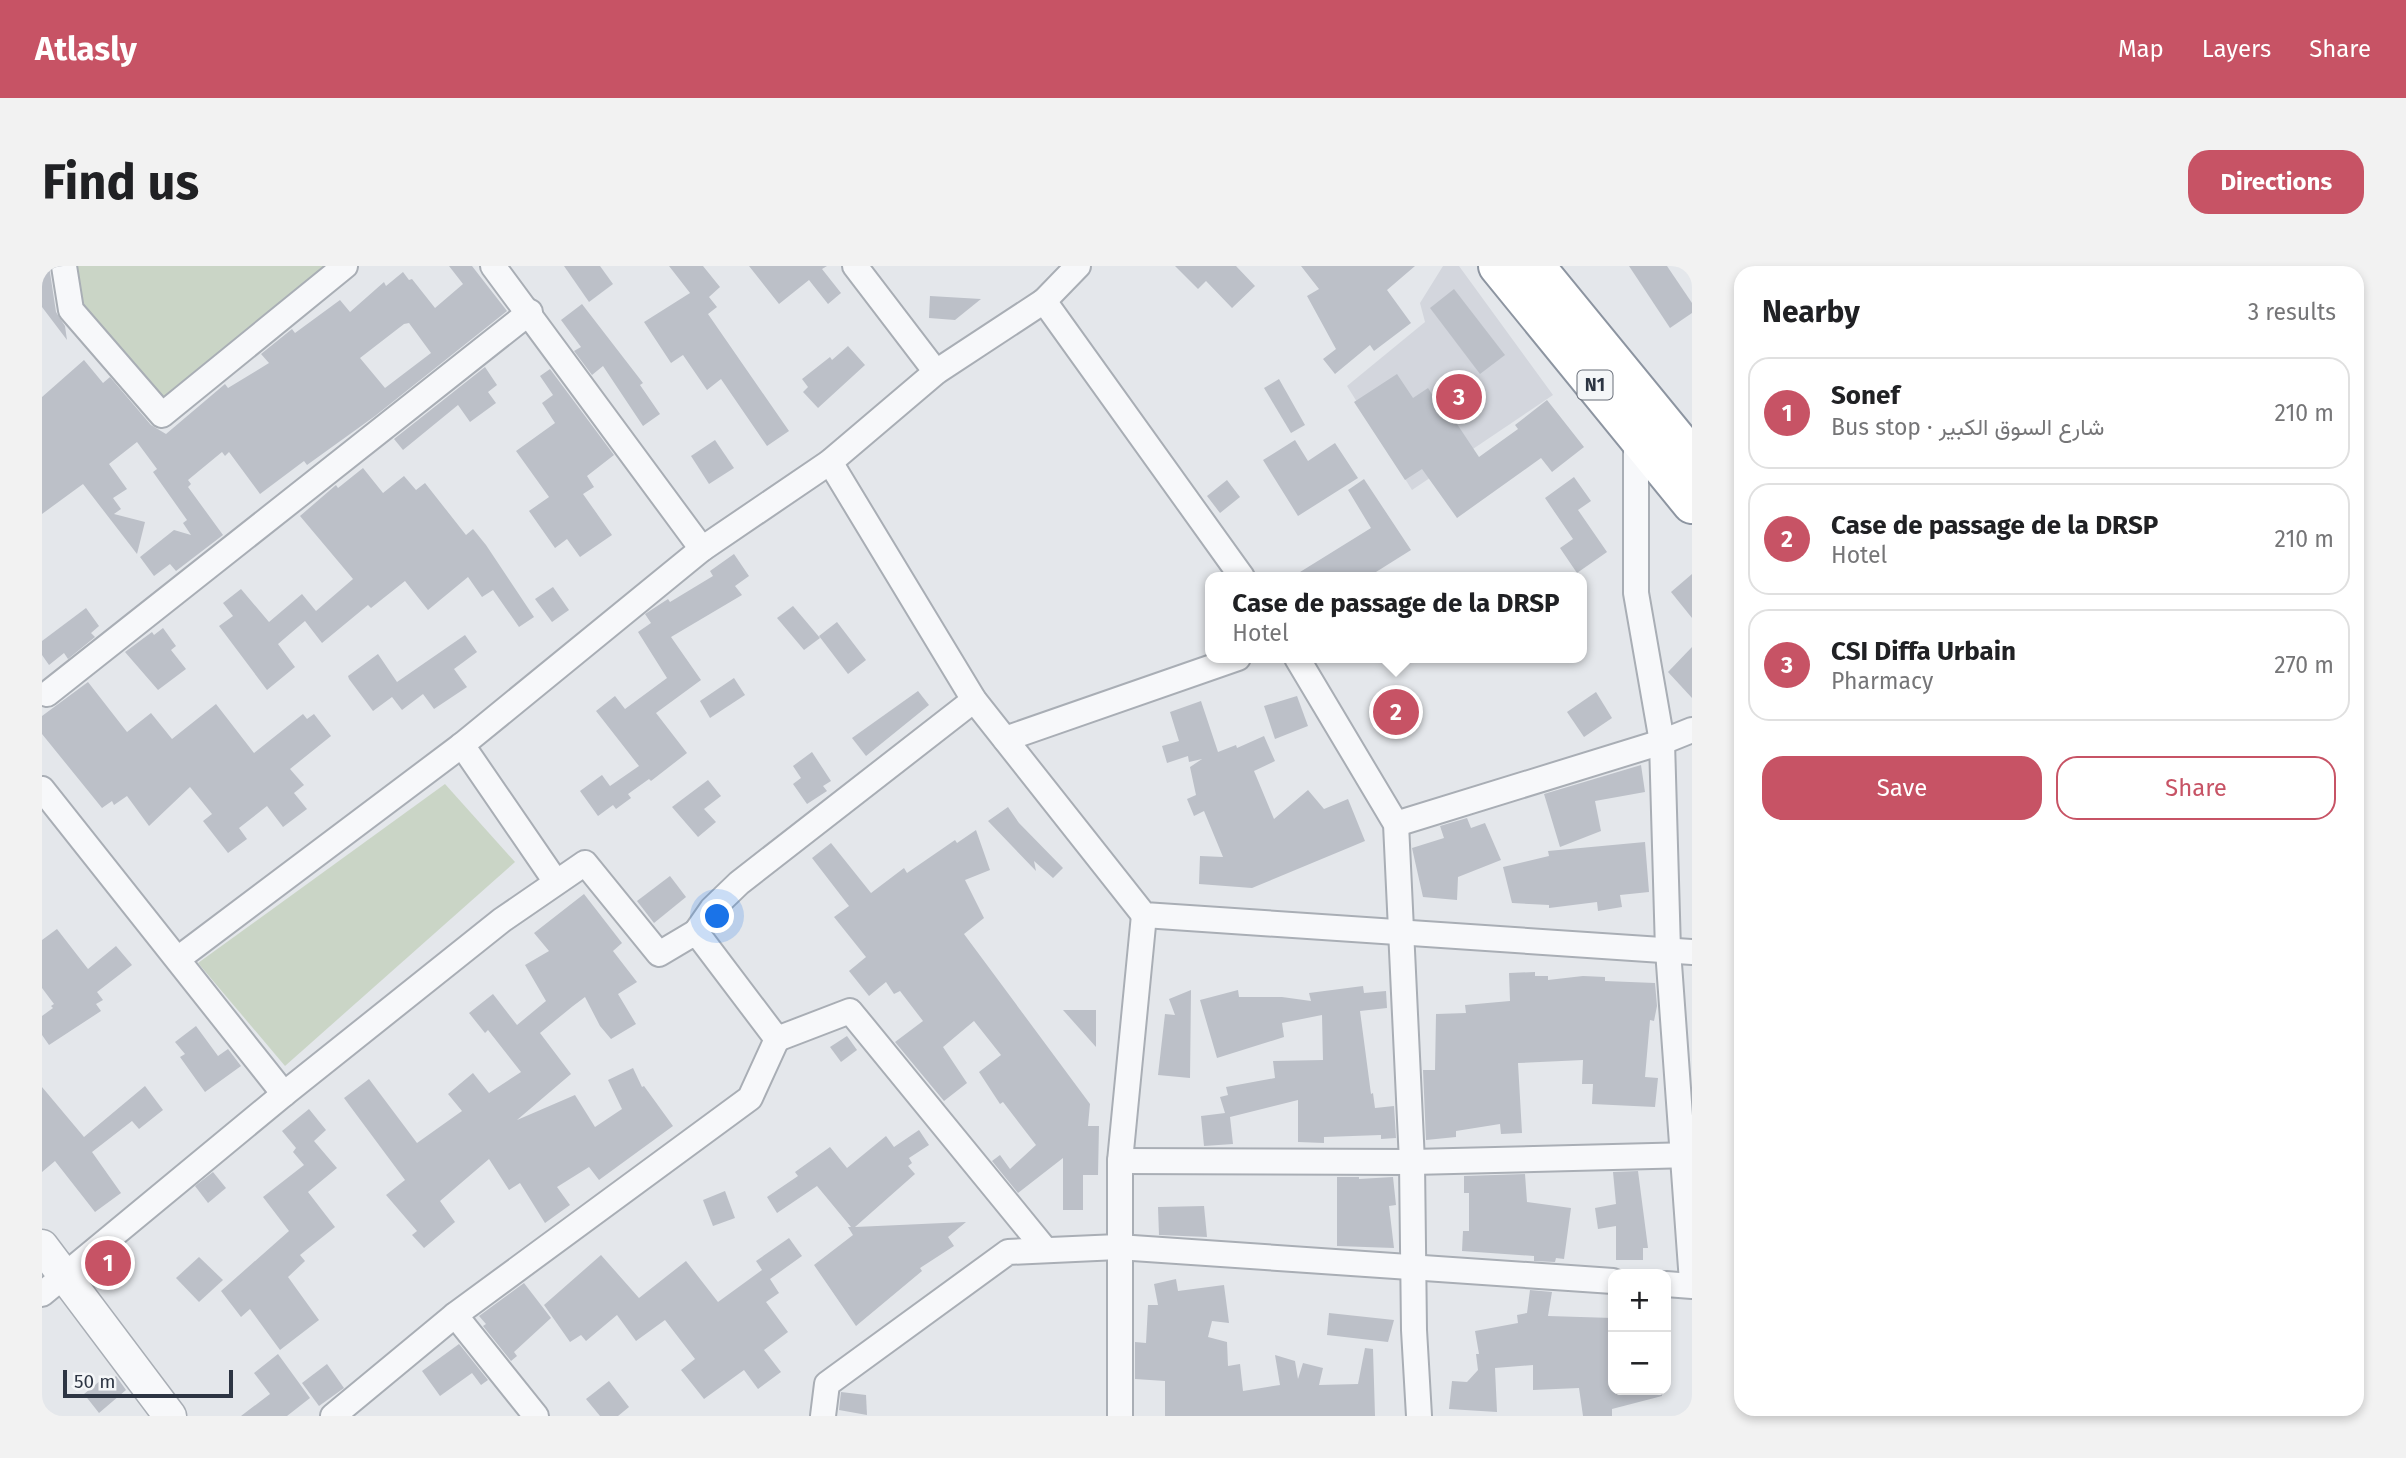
<!DOCTYPE html>
<meta charset="utf-8">
<style>
:root{--surface:#fff;--page:#f2f2f2;--text:#202124;--muted:#757577;--line:#e0e0e0;--accent:#c75365}
body{margin:0;font-family:"Fira Sans",Vazirmatn,sans-serif;background:var(--page);color:var(--text)}
.controls{position:absolute;right:21px;bottom:21px;display:grid;overflow:hidden;border-radius:14px;box-shadow:0 4px 10px #0003}
.controls button{width:63px;height:63px;display:grid;place-items:center;padding:0;border:0;border-bottom:2px solid var(--line);background:var(--surface);color:var(--text);font:35px sans-serif}
.scale{position:absolute;left:21px;bottom:18px;width:170px;box-sizing:border-box;padding-left:7px;border:4px solid #2d3543;border-top:0;font-size:19px;line-height:24px;white-space:nowrap;color:#2d3543;-webkit-text-stroke:5px #f4f6f8;paint-order:stroke}
.you{position:absolute;left:676px;top:651px;width:24px;height:24px;margin:-18px;border:5px solid #fff;border-radius:50%;background:#1a73e8;box-shadow:0 0 0 10px #1a73e833}
.badge{display:grid;place-items:center;width:46px;height:46px;border-radius:50%;background:var(--accent);color:#fff;font-size:23px;font-weight:700}
.pin{position:absolute;translate:-50% -50%;border:4px solid #fff;box-shadow:0 2px 7px #0006}
.popup{position:absolute;left:1163px;top:306px;width:382px;height:91px;box-sizing:border-box;display:grid;place-content:center;border-radius:14px;background:var(--surface);filter:drop-shadow(0 2px 5px #0005);font-size:23px;white-space:nowrap;color:var(--muted)}
.popup b{font-size:26px;color:var(--text)}
.popup::after{content:'';position:absolute;left:50%;top:100%;margin-left:-14px;border:14px solid transparent;border-top-color:var(--surface)}
.list{margin:0;padding:0;list-style:none}
h2{display:flex;justify-content:space-between;align-items:center;height:91px;margin:0;padding:0 28px;font-size:30px}
h2 small{font-size:23px;font-weight:400;color:var(--muted)}
.list li{display:grid;grid-template-columns:46px 1fr auto;gap:21px;align-items:center;box-sizing:border-box;height:112px;margin:0 14px 14px;padding:0 14px;border:2px solid var(--line);border-radius:21px}
.list b{display:block;font-size:26px;white-space:nowrap}
.list p{margin:0;font-size:23px;white-space:nowrap;color:var(--muted)}
.list em{font-size:23px;font-style:normal;color:var(--muted)}
.actions{display:flex;gap:14px;padding:21px 28px}
.actions a{flex:1;padding:16px 0;border:2px solid var(--accent);border-radius:21px;text-align:center;font-size:24px;color:var(--accent)}
.actions .main{background:var(--accent);color:#fff}
.map{position:relative;flex:none;width:1650px;height:1150px;overflow:hidden;border-radius:21px}
header{display:flex;align-items:center;gap:42px;box-sizing:border-box;height:98px;padding:0 35px;background:var(--accent);color:#fff}
header strong{font-size:33px}
nav{display:flex;gap:38px;margin-inline-start:auto;font-size:24px}
.intro{display:flex;align-items:center;justify-content:space-between;box-sizing:border-box;height:168px;padding:0 42px}
h1{margin:0;font-size:49px}
.button{padding:18px 32px;border-radius:21px;background:var(--accent);color:#fff;font-size:24px;font-weight:700}
main{display:flex;gap:42px;padding:0 42px}
aside{flex:1;background:var(--surface);border-radius:21px;box-shadow:0 4px 10px #0003}
.map>svg:first-child{display:block}
.built{fill:#d3d6dd}
.green{fill:#cad5c6}
.building{fill:#bcc0c8;fill-rule:evenodd}
.lines{fill:none;stroke-linecap:round;stroke-linejoin:round}
.minor-casing{stroke:#a9aeb5;stroke-width:28}
.tertiary-casing{stroke:#a9aeb5;stroke-width:35}
.trunk-casing{stroke:#8d95a1;stroke-width:42}
.minor{stroke:#f7f8fa;stroke-width:24}
.tertiary{stroke:#f7f8fa;stroke-width:32}
.trunk{stroke:#fff;stroke-width:38}
.labels{text-anchor:middle;dominant-baseline:central;stroke-width:6;stroke-linejoin:round;paint-order:stroke}
.shield{fill:#f4f6f8;stroke:#696f79;stroke-width:2}
.shield-label{font-size:18px;font-weight:bold;fill:#2d3543}
</style>
<header>
<strong>Atlasly</strong>
<nav><a>Map</a><a>Layers</a><a>Share</a></nav>
</header>
<div class="intro"><h1>Find us</h1><a class="button">Directions</a></div>
<main>
<div class="map">
<svg width="1650" height="1150" viewBox="0 0 1650 1150">
<rect width="100%" height="100%" fill="#e4e7eb"/>
<path class="built" d="M1401,0H1417L1511,129L1370,224L1305,120L1383,56L1378,37Z"/>
<g class="green">
<path d="M28,0H297L118,141L33,39Z"/>
<path d="M403,518L473,596L243,800L156,697Z"/>
</g>
<g class="building">
<path d="M0,0H7L14,46L23,60L25,74L0,41Z"/>
<path d="M407,0H430L465,45L333,150L265,199L262,195L218,228L187,186L183,190L180,186L146,214L149,218L146,221L181,269L134,305L128,298L112,310L98,291L132,264L149,269L141,257L145,254L111,206L115,203L95,176L67,198L85,223L71,232L79,243L72,248L103,256L95,288L41,218L0,248V131L42,94L61,117L68,111L109,159L124,168L183,118L186,122L227,97L219,88L250,63L253,67L298,34L308,46L342,16L344,20L361,6L367,14L370,13L393,42L421,18ZM367,57L389,87L343,122L318,92L362,58Z"/>
<path d="M522,0H558L571,18L547,36Z"/>
<path d="M627,0H661L678,21L667,31L675,41L666,48L747,165L725,180L679,113L665,124L641,89L629,97L602,56L648,27Z"/>
<path d="M707,0H785L780,3L799,27L786,38L767,14L737,38Z"/>
<path d="M1133,0H1194L1213,20L1190,42L1164,15L1156,23Z"/>
<path d="M1259,0H1373L1345,24L1369,57L1332,85L1328,79L1293,108L1281,93L1294,83L1265,30L1277,23Z"/>
<path d="M1587,0H1625L1650,37V47L1628,62Z"/>
<path d="M1412,23L1463,89L1438,108L1388,42Z"/>
<path d="M888,30L939,33L913,54L887,52Z"/>
<path d="M540,38L601,117L598,119L618,148L601,160L561,100L550,109L532,85L539,81L519,54Z"/>
<path d="M806,80L823,99L776,142L761,126L766,121L760,113L788,91L790,94Z"/>
<path d="M443,101L455,119L446,126L454,137L428,156L416,139L361,184L352,173Z"/>
<path d="M508,103L572,189L545,210L552,221L541,228L570,269L538,291L525,273L513,282L487,245L507,231L474,185L513,157L500,137L511,129L498,110Z"/>
<path d="M1355,108L1371,132L1386,122L1409,158L1413,155L1437,191L1476,163L1473,159L1505,134L1542,181L1510,206L1499,192L1415,252L1380,203L1363,214L1312,136Z"/>
<path d="M1237,113L1263,159L1249,167L1222,122Z"/>
<path d="M673,174L692,202L667,218L649,190Z"/>
<path d="M1253,174L1266,195L1293,177L1316,212L1256,250L1221,194Z"/>
<path d="M321,202L341,227L362,210L374,224L383,217L424,269L431,263L444,279L492,351L477,361L451,324L440,331L426,311L386,344L363,315L329,342L326,339L280,377L263,355L236,378L253,401L225,424L177,360L191,350L181,337L199,323L227,356L260,328L274,345L311,313L258,250L294,219L296,222Z"/>
<path d="M1532,211L1549,235L1536,244L1565,286L1535,307L1518,282L1531,273L1503,232Z"/>
<path d="M1322,213L1369,284L1326,311H1250L1329,262L1306,224Z"/>
<path d="M1185,214L1198,231L1178,247L1165,230Z"/>
<path d="M692,288L707,310L693,320L700,329L629,371L659,414L614,447L645,487L609,515L607,513L586,528L589,532L574,543L571,539L556,550L538,525L560,509L568,520L597,500L554,445L573,430L583,443L625,412L596,366L609,357L603,348L626,333L628,336L671,310L668,305Z"/>
<path d="M1650,308V352L1629,326Z"/>
<path d="M511,321L527,344L510,356L493,333Z"/>
<path d="M751,340L778,372L762,384L735,352Z"/>
<path d="M44,342L57,360L49,367L53,371L26,393L22,387L7,399L0,389V375Z"/>
<path d="M795,356L824,394L806,408L777,370Z"/>
<path d="M121,362L134,380L129,384L144,403L116,424L83,386L110,366L112,369Z"/>
<path d="M423,369L435,386L412,403L425,421L392,443L381,428L360,444L350,431L331,445L307,413L306,410L336,388L355,416Z"/>
<path d="M1650,381V432L1626,406Z"/>
<path d="M692,412L703,429L668,452L658,435Z"/>
<path d="M46,416L85,466L109,447L130,473L174,438L212,487L261,448L265,453L272,448L289,470L248,503L262,519L252,527L265,543L241,561L225,540L197,562L205,573L186,587L161,555L170,548L148,521L107,560L85,530L72,539L70,535L60,542L0,468V450Z"/>
<path d="M876,425L887,439L824,490L810,472Z"/>
<path d="M1554,426L1570,452L1542,471L1525,446Z"/>
<path d="M1255,430L1266,460L1233,473L1222,440Z"/>
<path d="M1159,435L1176,486L1194,479L1195,482L1222,470L1233,495L1212,505L1232,553L1266,524L1282,543L1306,533L1323,575L1210,622L1157,618L1158,590L1181,591L1162,545L1152,550L1145,533L1154,529L1148,501L1160,493L1147,496L1146,490L1125,497L1120,480L1137,475L1128,446Z"/>
<path d="M770,486L789,515L781,520L785,525L765,538L751,518L759,512L751,500Z"/>
<path d="M1599,499L1603,526L1553,535L1559,565L1518,581L1502,528Z"/>
<path d="M666,514L679,530L662,543L674,556L656,571L630,541Z"/>
<path d="M966,541L977,557L1021,602L1011,612L992,595L994,605L946,555Z"/>
<path d="M1425,552L1429,562L1443,557L1459,594L1416,611L1415,634L1381,631L1370,582L1402,572L1398,560Z"/>
<path d="M934,564L948,604L923,614L942,652L922,668L1048,838L1046,860H1057L1056,909H1041V944H1021V892L976,927L950,895L958,889L968,903L994,879L961,836L958,838L937,806L959,789L932,755L901,781L925,817L902,835L853,776L881,755L858,725L852,728L844,716L827,730L807,705L824,691L792,651L807,640L770,592L789,577L829,627L862,602L865,607L913,574L915,577Z"/>
<path d="M1603,576L1607,626L1578,629L1580,641L1556,645L1555,636L1507,642V639L1470,637L1461,601L1507,590L1506,585Z"/>
<path d="M628,610L644,631L612,657L595,635Z"/>
<path d="M542,628L580,677L571,685L595,716L576,728L594,758L569,773L558,760L543,731L531,740L498,767L529,808L475,854L533,829L553,861L580,843L566,814L591,802L600,821L602,820L631,860L557,914L547,901L515,921L528,939L503,957L478,917L467,924L447,893L398,935L413,956L382,982L370,969L375,965L344,929L363,914L302,832L327,813L375,877L420,845L406,828L431,807L447,827L479,806L446,764L443,767L427,747L451,728L475,759L504,735L483,699L507,685L492,667Z"/>
<path d="M15,663L46,703L74,680L90,699L55,726L61,734L54,738L59,745L7,779L0,769V750L11,742L9,740L12,738L0,722V674Z"/>
<path d="M1493,706V710H1506V714L1541,710L1563,711V715L1613,717L1615,740L1612,755L1608,754L1603,811L1616,812L1613,841L1550,838L1551,818H1540L1541,794L1476,797L1480,867L1459,868L1458,858L1414,865V871L1384,874L1381,804H1393L1394,748L1424,747L1423,739L1468,735L1467,707Z"/>
<path d="M1321,720L1322,727L1344,725L1345,742L1318,745L1329,828L1331,827L1333,842L1352,840L1354,872L1339,873V869L1282,871V877L1256,876V834L1188,851L1191,878L1162,880L1159,850L1183,847L1178,831L1186,829L1184,821L1233,812L1231,795L1281,794L1280,749L1240,757L1242,771L1175,792L1158,734L1196,724L1197,731H1240L1269,735L1267,727Z"/>
<path d="M1149,724L1148,812L1116,809L1123,748L1133,749L1127,733Z"/>
<path d="M1021,744H1054V781Z"/>
<path d="M154,760L176,790L186,783L199,800L163,826L138,791L143,788L133,776Z"/>
<path d="M805,770L815,784L799,796L788,781Z"/>
<path d="M103,820L121,844L97,863L90,855L50,886L79,927L53,946L13,895L0,906V821L42,871Z"/>
<path d="M267,843L284,864L272,875L295,902L266,926L293,961L258,989L263,995L246,1011L277,1054L238,1084L208,1043L199,1051L179,1025L247,965L221,931L262,899L251,886L254,882L240,865Z"/>
<path d="M877,864L887,879L867,892L870,897L866,900L873,908L813,961L924,956L906,971L912,980L878,1002L880,1005L814,1060L772,999L811,969L806,961H809L775,920L735,947L725,931L756,910L753,906L788,881L805,902L844,870L852,881Z"/>
<path d="M1596,905L1606,982H1601V994H1574V960L1556,963L1553,942L1574,938L1571,906Z"/>
<path d="M171,906L184,922L166,937L153,920Z"/>
<path d="M1483,908L1485,936L1529,942L1522,993L1514,992L1513,996L1492,995V990L1420,985L1421,965H1427V927H1422V910Z"/>
<path d="M1295,911H1317V913L1351,911L1354,939L1347,940L1352,982L1295,980Z"/>
<path d="M683,925L693,952L671,960L661,934Z"/>
<path d="M1162,940L1165,971L1117,969L1116,941Z"/>
<path d="M747,972L760,990L728,1013L737,1027L724,1036L746,1066L722,1084L739,1106L716,1123L702,1104L662,1133L639,1104L653,1093L623,1054L594,1075L575,1049L544,1075L539,1069L528,1076L502,1039L559,989L597,1032L644,995L676,1036L720,1004L714,995Z"/>
<path d="M157,991L181,1014L157,1036L134,1012Z"/>
<path d="M1134,1013L1136,1025L1182,1019L1187,1057L1170,1055L1166,1071L1185,1076L1186,1100L1198,1098L1201,1125L1238,1119L1233,1089L1253,1095L1256,1113L1261,1097L1281,1102L1277,1119L1316,1118L1323,1082L1331,1083L1333,1150H1123V1115L1093,1113V1076L1104,1077L1106,1039H1116L1112,1018Z"/>
<path d="M482,1017L509,1052L472,1086L475,1090L469,1095L441,1060L444,1058L437,1050Z"/>
<path d="M1488,1024L1510,1026L1506,1050L1571,1052V1124H1620V1130L1570,1143V1150H1541L1537,1122L1491,1124V1099L1453,1102L1455,1146L1407,1143L1410,1115L1425,1116L1436,1104L1434,1088H1437L1433,1065L1476,1057L1475,1049L1485,1047Z"/>
<path d="M1287,1047L1352,1054L1346,1076L1285,1069Z"/>
<path d="M417,1078L446,1114L439,1119L430,1107L398,1130L380,1105Z"/>
<path d="M236,1088L268,1132L245,1150H199L228,1128L212,1107Z"/>
<path d="M285,1098L302,1122L277,1140L260,1117Z"/>
<path d="M74,1110L84,1124L57,1147L42,1128L59,1114L63,1119Z"/>
<path d="M567,1115L587,1141L576,1150H558L544,1133Z"/>
<path d="M799,1126L824,1129L825,1149L797,1144Z"/>
</g>
<g class="lines">
<defs>
<g id="minor">
<path d="M22,0L29,44L120,149L303,0"/>
<path d="M451,0L660,283"/>
<path d="M813,0L894,106"/>
<path d="M1002,35L1200,311"/>
<path d="M1594,171V327L1620,476L1626,684L1650,1016"/>
<path d="M788,196L932,434L1102,649L1650,686"/>
<path d="M1255,392L1354,558L1370,896L1372,1064L1377,1150"/>
<path d="M5,428L488,46"/>
<path d="M963,473L1196,392"/>
<path d="M420,479L514,616"/>
<path d="M0,523L242,828"/>
<path d="M1354,558L1620,476L1650,464"/>
<path d="M654,666L670,643L697,617L932,434"/>
<path d="M137,692L420,479L660,283L788,196L894,106L1002,35L1036,0"/>
<path d="M1078,895L1370,896L1650,889"/>
<path d="M1624,1018L1650,1020"/>
<path d="M0,1028L242,828L460,654L543,597L617,688L654,666L735,773L808,745L1002,982"/>
<path d="M413,1049L494,1150"/>
<path d="M291,1150L413,1049L708,832L735,773"/>
<path d="M781,1150L785,1118L966,986L1076,981L1571,1015"/>
<path d="M1078,1150V895L1102,649"/>
</g>
<path id="tertiary" d="M0,980L128,1150"/>
<g id="trunk">
<path d="M1456,0L1650,238"/>
<path d="M1493,0L1650,192"/>
</g>
</defs>
<use href="#minor" class="minor-casing"/>
<use href="#tertiary" class="tertiary-casing"/>
<use href="#trunk" class="trunk-casing"/>
<use href="#minor" class="minor"/>
<use href="#tertiary" class="tertiary"/>
<use href="#trunk" class="trunk"/>
</g>
<g class="labels">
<rect class="shield" x="1535.5" y="104.5" width="35" height="29" rx="5"/>
<g class="shield-label">
<text x="1553" y="119">N1</text>
</g>
</g>
</svg>
<div class="controls">
<button>+</button>
<button>−</button>
</div>
<div class="scale">50 m</div>
<div class="you"></div>
<div class="pin badge" style="left:66px;top:997px">1</div>
<div class="pin badge" style="left:1354px;top:446px">2</div>
<div class="popup"><b>Case de passage de la DRSP</b>Hotel</div>
<div class="pin badge" style="left:1417px;top:131px">3</div>
</div>
<aside>
<h2>Nearby<small>3 results</small></h2>
<ul class="list">
<li><span class="badge">1</span><div><b>Sonef</b><p>Bus stop · شارع السوق الكبير</p></div><em>210 m</em></li>
<li><span class="badge">2</span><div><b>Case de passage de la DRSP</b><p>Hotel</p></div><em>210 m</em></li>
<li><span class="badge">3</span><div><b>CSI Diffa Urbain</b><p>Pharmacy</p></div><em>270 m</em></li>
</ul>
<div class="actions"><a class="main">Save</a><a>Share</a></div>
</aside>
</main>
